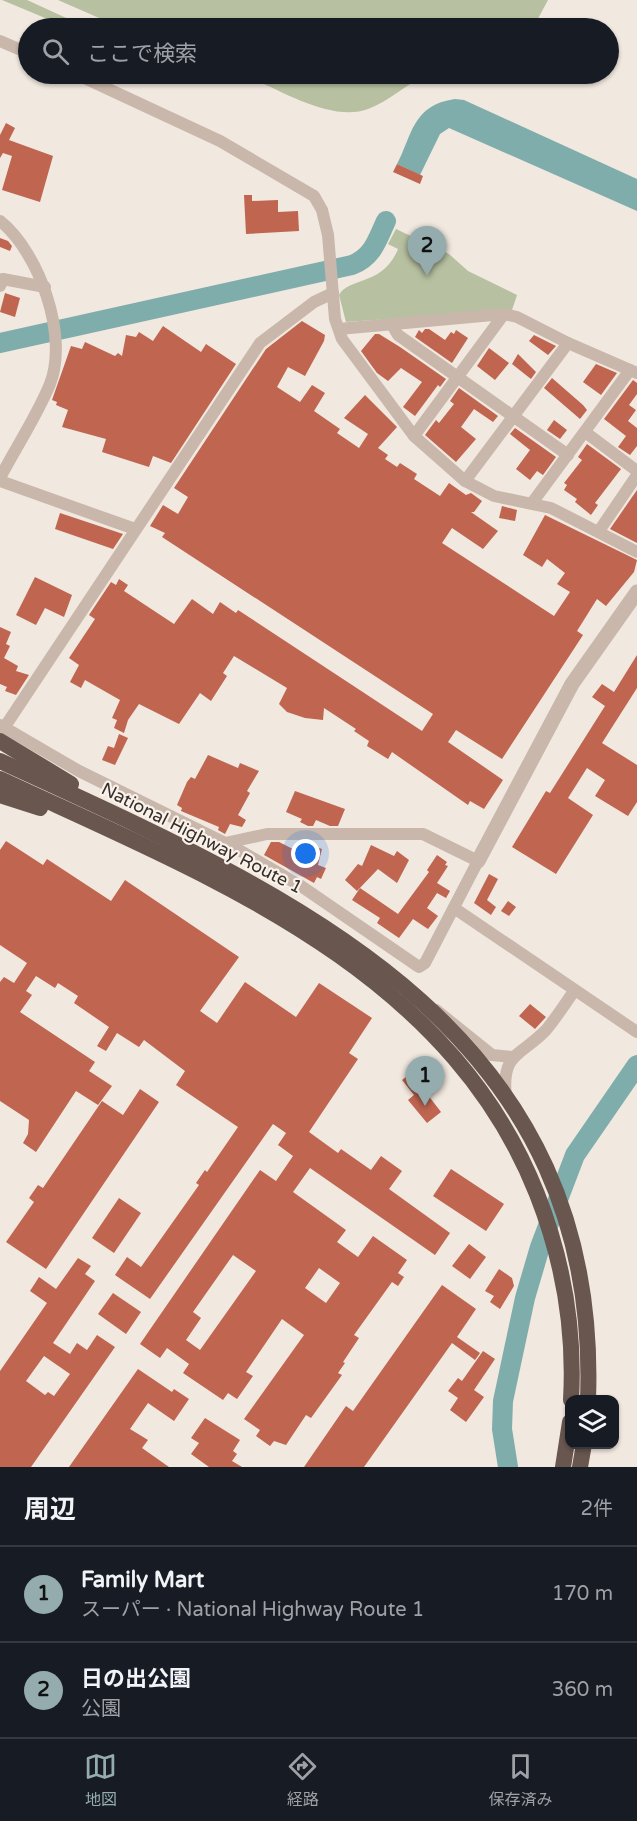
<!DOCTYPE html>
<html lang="ja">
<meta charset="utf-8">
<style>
:root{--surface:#171b24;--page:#242831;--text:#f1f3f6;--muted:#9ea1a6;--line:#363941;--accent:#94acae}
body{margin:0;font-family:"Varela Round","Noto Sans JP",sans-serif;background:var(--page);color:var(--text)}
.controls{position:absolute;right:18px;bottom:18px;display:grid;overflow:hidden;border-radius:12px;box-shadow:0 2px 4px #0004}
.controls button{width:54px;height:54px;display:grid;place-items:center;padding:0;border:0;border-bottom:2px solid var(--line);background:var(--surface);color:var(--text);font:30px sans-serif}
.you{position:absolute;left:306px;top:854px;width:21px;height:21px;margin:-15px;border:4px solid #fff;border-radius:50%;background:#1a73e8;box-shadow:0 0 0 9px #1a73e833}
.badge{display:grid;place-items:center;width:39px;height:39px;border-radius:50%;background:var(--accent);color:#111;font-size:20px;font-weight:700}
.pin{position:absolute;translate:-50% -50px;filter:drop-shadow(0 2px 3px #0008)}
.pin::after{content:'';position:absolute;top:32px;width:21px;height:18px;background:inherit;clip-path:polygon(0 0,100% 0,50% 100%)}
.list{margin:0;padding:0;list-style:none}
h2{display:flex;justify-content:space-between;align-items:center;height:78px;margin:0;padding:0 24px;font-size:26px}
h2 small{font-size:20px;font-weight:400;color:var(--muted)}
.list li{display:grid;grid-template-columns:39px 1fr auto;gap:18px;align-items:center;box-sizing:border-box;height:96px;padding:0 24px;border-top:2px solid var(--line)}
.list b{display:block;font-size:22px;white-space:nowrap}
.list p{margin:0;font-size:20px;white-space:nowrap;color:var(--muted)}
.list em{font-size:20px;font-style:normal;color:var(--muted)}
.icon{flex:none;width:33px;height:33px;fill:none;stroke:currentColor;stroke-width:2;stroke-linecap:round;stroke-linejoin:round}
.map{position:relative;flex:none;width:637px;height:1467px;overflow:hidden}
.search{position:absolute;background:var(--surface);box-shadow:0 2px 4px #0004;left:18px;right:18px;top:18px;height:66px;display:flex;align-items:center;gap:15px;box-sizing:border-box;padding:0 21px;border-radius:33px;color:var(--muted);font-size:22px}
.sheet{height:270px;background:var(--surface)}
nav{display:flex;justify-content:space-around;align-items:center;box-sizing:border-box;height:84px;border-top:2px solid var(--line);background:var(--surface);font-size:16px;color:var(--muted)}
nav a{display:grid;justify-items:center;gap:3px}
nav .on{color:var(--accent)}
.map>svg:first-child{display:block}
.green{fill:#b7c0a0}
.water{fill:#7fadac}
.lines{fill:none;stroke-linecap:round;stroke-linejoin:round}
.river{stroke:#7fadac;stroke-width:20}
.building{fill:#bf6550;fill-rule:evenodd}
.minor{stroke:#c9b7ab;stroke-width:12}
.tertiary{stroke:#c9b7ab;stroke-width:15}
.trunk{stroke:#68564f;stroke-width:16}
.labels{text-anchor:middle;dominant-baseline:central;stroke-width:4.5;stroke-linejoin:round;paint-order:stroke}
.street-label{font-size:18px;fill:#372d2a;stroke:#f9f2eb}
</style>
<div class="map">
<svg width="637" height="1467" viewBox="0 0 637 1467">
<rect width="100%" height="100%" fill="#f1e8df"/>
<g class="green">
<path d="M2,0H27L88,28H69Z"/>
<path d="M58,0H548L533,28H122Z"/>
<path d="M242,74H428C407,83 390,101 368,109C331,123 277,88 242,74Z"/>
<path d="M396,229L449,254L468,271L517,295L512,310L346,322L339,295C349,277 383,286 398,249L388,244Z"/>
</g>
<path class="water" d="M455,99L464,100L637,179V211L449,128L440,134L420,175L397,164C412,136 412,105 455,99Z"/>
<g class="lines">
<g class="river">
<path d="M0,343L352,265C373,257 377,240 386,221"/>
<path d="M508,1467L502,1429L503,1401L525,1298L540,1247L575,1155L637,1065"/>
</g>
</g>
<g class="building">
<path d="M6,123L15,128L9,140L53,156L40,202L2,190L12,156L3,153L0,158V135Z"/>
<path d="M397,164L423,176L420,184L393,172Z"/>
<path d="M244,195H252V201L278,200V212L298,211L299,231L246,234Z"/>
<path d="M0,238L8,241L12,246L10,251L0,247Z"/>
<path d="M5,293L20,298L15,317L0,312Z"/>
<path d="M302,321L325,335L324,341L305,376L288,367L277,387L300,402L312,385L325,393L314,411L340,429L337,433L359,448L368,434L344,418L365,395L397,427L378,448L388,455L385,459L397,467L400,463L417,474L414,479L440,496L449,483L466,495L471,493L482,501L474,512H471L498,531L483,549L452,528L442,543L554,616L570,592L557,584L565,573L547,559L542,567L523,555L545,515L637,560L634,572L606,606L597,599L577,631L583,635L502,759L456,730L448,742L503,780L484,809L470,801L468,805L392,752L388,759L367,746L369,741L354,731L356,729L324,708L323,720L305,718L287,712L279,704L287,688L234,656L223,673L227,676L211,701L200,693L179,724L139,704L128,720L124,733L114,728L117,720L112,718L120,700L85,680L81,688L70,682L79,665L69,658L95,619L89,615L111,582L116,585L119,579L128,585L124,591L174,624L192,599L213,614L220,602L236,613L238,610L422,731L433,714L162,537L165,533L150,526L163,505L178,514L188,497L174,488L266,349Z"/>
<path d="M163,326L201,352L206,344L236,364L171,463L153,456L149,467L102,452L106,439L62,427L68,410L56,405L57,402L52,400L71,346L82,349L85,342L115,356L118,353L122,356L126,335L136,337L139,332L153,341Z"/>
<path d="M425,329H429L445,340L451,332L454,334L456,330L468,338L452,363L415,337L419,330L422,333Z"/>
<path d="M375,334H379L400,347L446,379L440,387L438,385L415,416L403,407L422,382L401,368L388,381L377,373L361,351Z"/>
<path d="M534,335L556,346L548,355L529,341Z"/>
<path d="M489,348L509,363L495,380L477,366Z"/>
<path d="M518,354L536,372L531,379L512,364Z"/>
<path d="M596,364L617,373L601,395L583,382Z"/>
<path d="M552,378L583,405L587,410L580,419L544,388Z"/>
<path d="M633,380L637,383V394L629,405L636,410L628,421L637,428V446L630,455L618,447L626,436L604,419Z"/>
<path d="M459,388L498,416L493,422L474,409L461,427L476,439L456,462L425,435L436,420L439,423L454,404L450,401Z"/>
<path d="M554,420L567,430L560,439L547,430Z"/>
<path d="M515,428L556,457L543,475L537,471L530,480L516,469L530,450L510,434Z"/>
<path d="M587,444L621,469L595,503L598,505L591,515L575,502L577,499L564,490L567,485L564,483L582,460L578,457Z"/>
<path d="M637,490V543L610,529Z"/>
<path d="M502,506L517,510L515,521L499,518Z"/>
<path d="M60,513L123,534L113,549L55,529Z"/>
<path d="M35,577L72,595L64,617L45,608L36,625L16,615Z"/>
<path d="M0,627L11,632L6,644L10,646L4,658L18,666L16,671L29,675L16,695L5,691L7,687L0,684Z"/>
<path d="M637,655V688L602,743L637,765V802L628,816L595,796L605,780L587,768L568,798L593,815L556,874L512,847L546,791L550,793L605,706L592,697L602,684L614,692Z"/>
<path d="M119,734L128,738L115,765L102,760L108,746L114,748Z"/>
<path d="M208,755L238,768L240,763L259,771L247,791L250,793L238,815L246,820L242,827L230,824L225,834L218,830L219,827L181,811L182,808L177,805L187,782L191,777L195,779Z"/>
<path d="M295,791L345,809L338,826H330L316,820L313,826H308L300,822L302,819L286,812Z"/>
<path d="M6,841L43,865L47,859L111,901L125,880L239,957L200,1011L217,1023L245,982L296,1017L319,983L372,1018L349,1053L358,1059L309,1132L338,1153L341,1149L371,1170L381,1156L402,1171L389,1189L450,1233L435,1255L310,1168L293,1192L346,1230L337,1242L358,1257L373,1236L407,1260L398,1273L404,1277L398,1286L392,1282L354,1335L359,1338L343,1362L345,1363L338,1373L342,1375L311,1418L306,1415L286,1445L274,1441L270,1446L256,1436L260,1430L244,1419L304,1335L282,1319L246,1372L253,1376L237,1399L228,1393L223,1400L183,1373L189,1364L167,1348L160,1358L140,1344L260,1170L276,1181L293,1156L278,1145L286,1133L273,1124L150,1299L115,1275L127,1257L141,1267L199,1185L196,1183L205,1170L207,1172L238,1127L176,1085L185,1071L144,1040L139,1047L117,1033L106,1051L97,1046L109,1027L74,1003L78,996L58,983L55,988L36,976L26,991L32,995L20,1012L95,1062L89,1071L112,1086L98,1105L76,1091L36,1152L23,1143L28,1134L29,1120L0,1101V982L4,977L14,983L27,963L0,945V850ZM233,1255L256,1271L200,1350L186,1340L201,1318L193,1312ZM319,1268L340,1283L326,1303L305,1288Z"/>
<path d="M271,842H279L293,849L295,845L304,849L306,843L322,849L318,865L326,868L321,879L317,877L314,883L264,855Z"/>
<path d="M371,845L394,856L397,851L409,860L397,883L378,869L357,891L345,880L358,864L362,866Z"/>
<path d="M437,855L447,862L445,865L448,866L437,883L450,891L446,898L437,893L427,908L438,916L428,929L413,919L399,938L377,923L380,918L352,900L360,888L398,914L429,872L427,870Z"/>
<path d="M489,874L498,879L487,900L496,907L491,915L474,903Z"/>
<path d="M508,901L516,907L509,916L501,911Z"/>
<path d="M530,1004L546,1017L535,1029L519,1016Z"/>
<path d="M411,1073L441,1112L427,1123L408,1100L414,1095L402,1080Z"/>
<path d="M140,1089L159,1102L46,1269L6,1242L34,1202L29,1198L38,1185L43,1188L102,1101L123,1115Z"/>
<path d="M451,1169L504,1204L486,1231L433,1196Z"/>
<path d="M119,1198L141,1213L114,1253L92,1238Z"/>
<path d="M469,1244L486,1257L470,1279L452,1266Z"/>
<path d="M78,1258L91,1266L85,1274L95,1281L53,1343L70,1354L77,1343L87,1350L97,1335L115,1347L31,1467H0V1371L47,1303L30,1291L39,1277L56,1289ZM44,1356L70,1374L54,1396L48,1392L45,1395L26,1381Z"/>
<path d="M499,1269L512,1278L514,1286L500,1309L490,1302L494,1296L485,1291Z"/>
<path d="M442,1285L476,1309L457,1337L480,1353L475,1360L452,1343L364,1467H304L346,1406L353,1411Z"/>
<path d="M113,1293L141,1312L126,1334L98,1314Z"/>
<path d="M483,1351L495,1359L474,1390L484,1397L466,1422L450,1410L458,1398L448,1391L458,1378L462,1381Z"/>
<path d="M138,1369L172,1392L174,1389L189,1399L174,1421L148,1403L130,1429L148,1440L142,1448L169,1467H69Z"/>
<path d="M205,1418L240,1440L233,1451L237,1454L232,1461L242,1467H209L191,1454L199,1443L191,1438Z"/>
</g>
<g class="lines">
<g class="minor">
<path d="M0,41L28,53"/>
<path d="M76,74L220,141L314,196L322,210L328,235L335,319L342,339L414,436L465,481L494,496L551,508L637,552"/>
<path d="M0,221C39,252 69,336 50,384C37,416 16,447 0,478"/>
<path d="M0,286L3,279L45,287"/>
<path d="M392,325L398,335L568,455"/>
<path d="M339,329L504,314L517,317L568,343L637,373"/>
<path d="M585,432L637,471"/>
<path d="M414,436L504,314"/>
<path d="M0,481L135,529"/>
<path d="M465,481L568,343"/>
<path d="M532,503L630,370"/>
<path d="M599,531L637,475"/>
<path d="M0,725L79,771L225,843L232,846L301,886L419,967L425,963L478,861L423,834H267L225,843"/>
<path d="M4,728L260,343L314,302L333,293"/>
<path d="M454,908L637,1032"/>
<path d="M436,1010L492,1055L512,1057"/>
<path d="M506,1098C501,1052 520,1057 546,1030C556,1018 565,1004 574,991"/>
</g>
<path class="tertiary" d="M478,861L572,684L637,592"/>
<g class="trunk">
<path d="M0,741L71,784"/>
<path d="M0,761C288,894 602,1023 588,1400"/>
<path d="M0,779C206,875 447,966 537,1194C563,1260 575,1329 571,1400"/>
<path d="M0,795L40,808"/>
<path d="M563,1467L570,1422"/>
<path d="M580,1467L584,1444"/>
</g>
</g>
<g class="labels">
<g class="street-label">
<text transform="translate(202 838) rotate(27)">National Highway Route 1</text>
</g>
</g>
</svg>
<div class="controls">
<button><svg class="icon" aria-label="layers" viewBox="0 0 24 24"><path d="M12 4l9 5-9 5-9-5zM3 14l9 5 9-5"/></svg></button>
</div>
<div class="you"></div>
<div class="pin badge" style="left:425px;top:1106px">1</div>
<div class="pin badge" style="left:427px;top:276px">2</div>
<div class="search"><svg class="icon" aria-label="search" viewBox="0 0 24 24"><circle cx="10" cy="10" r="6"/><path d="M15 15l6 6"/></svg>ここで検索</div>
</div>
<section class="sheet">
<h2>周辺<small>2件</small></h2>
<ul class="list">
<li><span class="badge">1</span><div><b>Family Mart</b><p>スーパー · National Highway Route 1</p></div><em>170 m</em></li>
<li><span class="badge">2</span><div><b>日の出公園</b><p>公園</p></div><em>360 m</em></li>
</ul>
</section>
<nav>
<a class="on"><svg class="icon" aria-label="map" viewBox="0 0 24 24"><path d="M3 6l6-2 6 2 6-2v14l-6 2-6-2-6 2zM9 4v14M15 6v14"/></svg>地図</a>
<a><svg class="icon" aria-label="directions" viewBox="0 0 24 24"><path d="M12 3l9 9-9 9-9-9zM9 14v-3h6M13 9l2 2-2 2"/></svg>経路</a>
<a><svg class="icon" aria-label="saved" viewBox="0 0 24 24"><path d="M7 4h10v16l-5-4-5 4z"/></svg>保存済み</a>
</nav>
